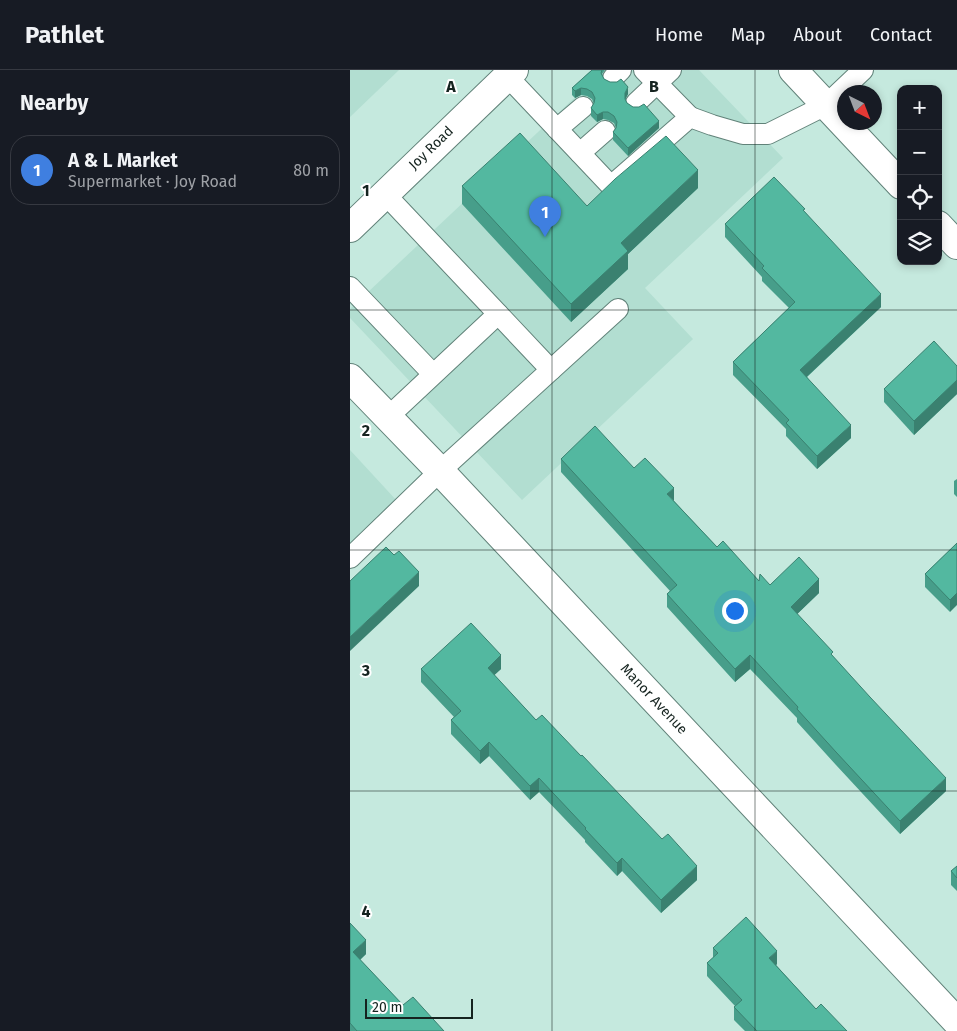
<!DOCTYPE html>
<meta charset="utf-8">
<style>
:root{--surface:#171b24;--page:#20242c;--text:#f1f3f6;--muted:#9ea1a6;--line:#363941;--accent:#cf97bd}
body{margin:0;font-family:"Fira Sans",sans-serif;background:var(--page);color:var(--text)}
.controls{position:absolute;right:15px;top:15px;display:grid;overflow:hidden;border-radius:10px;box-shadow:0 2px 8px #0003}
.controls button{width:45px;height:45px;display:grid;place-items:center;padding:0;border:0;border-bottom:1px solid var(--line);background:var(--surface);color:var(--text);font:25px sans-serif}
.compass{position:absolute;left:487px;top:15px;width:45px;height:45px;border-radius:50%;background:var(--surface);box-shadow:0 2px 8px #0003;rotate:138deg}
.scale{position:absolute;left:15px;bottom:12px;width:108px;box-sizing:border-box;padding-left:5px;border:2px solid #15231f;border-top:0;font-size:14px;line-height:18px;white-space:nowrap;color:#15231f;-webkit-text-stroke:4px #fff;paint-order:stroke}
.you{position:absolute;left:384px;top:540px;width:18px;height:18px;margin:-12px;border:4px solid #fff;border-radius:50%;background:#1a73e8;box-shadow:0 0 0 8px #1a73e833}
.badge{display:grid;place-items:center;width:32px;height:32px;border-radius:50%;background:var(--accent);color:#fff;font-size:16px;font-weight:700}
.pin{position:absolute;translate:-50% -41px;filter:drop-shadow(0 1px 2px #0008)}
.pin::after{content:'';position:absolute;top:26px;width:18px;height:15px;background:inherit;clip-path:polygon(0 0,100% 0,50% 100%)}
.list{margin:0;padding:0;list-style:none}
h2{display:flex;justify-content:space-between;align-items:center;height:65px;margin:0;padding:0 20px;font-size:21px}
h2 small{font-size:16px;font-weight:400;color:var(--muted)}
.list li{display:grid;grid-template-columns:32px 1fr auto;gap:15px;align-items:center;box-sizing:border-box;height:70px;margin:0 10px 10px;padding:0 10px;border:1px solid var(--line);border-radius:20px}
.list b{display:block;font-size:19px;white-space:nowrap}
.list p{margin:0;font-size:16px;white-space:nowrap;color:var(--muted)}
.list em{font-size:16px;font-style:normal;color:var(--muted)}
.icon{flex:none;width:28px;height:28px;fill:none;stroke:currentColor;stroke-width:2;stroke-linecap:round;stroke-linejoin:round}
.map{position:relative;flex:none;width:607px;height:961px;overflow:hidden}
header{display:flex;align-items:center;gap:30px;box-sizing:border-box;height:70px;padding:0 25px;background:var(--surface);border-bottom:1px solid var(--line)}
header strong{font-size:24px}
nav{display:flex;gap:28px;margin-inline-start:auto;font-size:18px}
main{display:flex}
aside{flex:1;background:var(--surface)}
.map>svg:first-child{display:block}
.built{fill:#b2ded1}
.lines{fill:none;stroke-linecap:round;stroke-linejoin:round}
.service-casing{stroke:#618279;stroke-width:22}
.minor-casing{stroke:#618279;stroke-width:30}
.tertiary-casing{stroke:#618279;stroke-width:30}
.service{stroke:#fff;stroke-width:20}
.minor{stroke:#fff;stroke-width:28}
.tertiary{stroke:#fff;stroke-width:28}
.wall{fill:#479e8a}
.shaded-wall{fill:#3a8170}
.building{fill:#53b8a0;stroke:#3a8170}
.grid{fill:none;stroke:#15231f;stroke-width:1;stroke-opacity:0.55}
.labels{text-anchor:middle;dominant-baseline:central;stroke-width:4;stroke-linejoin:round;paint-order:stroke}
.street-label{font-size:14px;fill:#15231f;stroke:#fff}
.grid-label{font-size:16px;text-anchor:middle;font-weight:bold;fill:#15231f;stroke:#fff;stroke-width:4;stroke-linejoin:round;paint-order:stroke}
</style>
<header>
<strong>Pathlet</strong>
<nav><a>Home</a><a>Map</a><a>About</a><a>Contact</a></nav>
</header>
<main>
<aside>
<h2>Nearby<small></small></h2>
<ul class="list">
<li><span class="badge" style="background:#3f7fe0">1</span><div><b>A &amp; L Market</b><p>Supermarket · Joy Road</p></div><em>80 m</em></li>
</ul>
</aside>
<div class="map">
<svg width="607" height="961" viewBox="0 0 607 961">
<rect width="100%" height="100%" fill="#c5e9de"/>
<g class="built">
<path d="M0,0H49L0,47Z"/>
<path d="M254,0H349L433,88L295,218L343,269L172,430L0,248V239Z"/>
<path d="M0,380L47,431L0,475Z"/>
</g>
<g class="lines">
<defs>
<g id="service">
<path d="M294,0L340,47"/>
<path d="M157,6L261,116L340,47L362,55L393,64H418L476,35L513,0"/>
<path d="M263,8L271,0"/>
<path d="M286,33L321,0"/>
<path d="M207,59L233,37"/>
<path d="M230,83L255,61"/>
<path d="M35,124L201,300"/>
<path d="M0,217L83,304"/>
<path d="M38,347L148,244"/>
<path d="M0,488L90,401L268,239"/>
</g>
<path id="minor" d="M0,308L90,401L607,952"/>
<g id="tertiary">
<path d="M443,0L551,115"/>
<path d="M588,155L607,175"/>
<path d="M0,158L164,0"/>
</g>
</defs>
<use href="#service" class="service-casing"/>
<use href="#minor" class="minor-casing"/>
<use href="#tertiary" class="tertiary-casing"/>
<use href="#service" class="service"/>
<use href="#minor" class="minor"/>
<use href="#tertiary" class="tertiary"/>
</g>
<g class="wall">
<path d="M242,0H255L252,4L254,9L278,24L275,29L277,33L309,58L278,86L263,70V62L266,58L264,53L258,50L253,49L247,52L241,46V38L244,34L242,29L237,26L231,25L225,28L222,25V18Z"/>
<path d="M112,116L237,136L348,118L278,184V199L221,252L112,134Z"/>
<path d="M455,142L531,237L457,307L501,368L467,399L436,366V359L383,305V292L439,238L412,211V207L375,167V154Z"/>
<path d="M607,296V324L564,365L534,332V319Z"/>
<path d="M211,389L284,398L324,431L367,477L409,511L420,515L469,523L447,544L596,721L550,764L486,695L447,652V648L400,599L385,612L317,537V524L320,521L211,402Z"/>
<path d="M607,409V427L604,424V411Z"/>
<path d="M607,473L600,542L575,517V504Z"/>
<path d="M71,599H151L144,605L186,650L347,810L311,843L272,801L267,806L235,772V770L189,722L180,730L139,686L130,694L101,664V650L104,647L71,612Z"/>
<path d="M607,796V821L601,815V801Z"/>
<path d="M0,853L16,884L10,890L53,935L94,961H0Z"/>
<path d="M363,878L427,894L426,895L466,939L497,961H395L384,950V937L385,936L357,906V893L363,888Z"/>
</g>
<g class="shaded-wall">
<path d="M278,17V24L275,30V23Z"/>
<path d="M231,18V25L225,28V21Z"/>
<path d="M253,42V49L247,52V45Z"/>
<path d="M309,51V58L278,86V78Z"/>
<path d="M348,100V118L278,184V199L221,252V234L271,173Z"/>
<path d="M531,224V237L450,313V300Z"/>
<path d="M607,310V324L564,365V351Z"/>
<path d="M501,355V368L467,399V386Z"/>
<path d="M324,418V431L317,424Z"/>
<path d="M69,502V516L0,581V567Z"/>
<path d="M469,509V523L441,550V537Z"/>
<path d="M607,523V535L600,542V530Z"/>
<path d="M151,585V599L138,611V598Z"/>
<path d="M400,585V599L385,612V599Z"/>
<path d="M139,672V686L130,694V681Z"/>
<path d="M189,708V722L180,730V716Z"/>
<path d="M596,708V721L550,764V751Z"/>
<path d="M272,788V801L267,806V793Z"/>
<path d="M347,796V810L311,843V830Z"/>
<path d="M16,870V884L3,896V882Z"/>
<path d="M427,881V894L419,902V888Z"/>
</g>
<g class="building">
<path d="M242,0H252L251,3L254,9L260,12H267L271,9L278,17L275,23V29L277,33L283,37H289L294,34L309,51L278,78L263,62L266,58L267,52L264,46L258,42H253L247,45L241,38L244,33L245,28L242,22L237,19L231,18L225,21L222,18Z"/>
<path d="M170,63L237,136L265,109L316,66L348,100L271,173L278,181L221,234L112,116Z"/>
<path d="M424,107L455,139L453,140L531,224L450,300L501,355L467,386L436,353L439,350L383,292L445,232L412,198L414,196L375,154Z"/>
<path d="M584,271L607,296V310L564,351L534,319Z"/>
<path d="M245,356L284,398L295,388L324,418L317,424L367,477L373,471L409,511L410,504L420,515L449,487L469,509L441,537L483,582L481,584L520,627L596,708L550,751L486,682L447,639L448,637L400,585L385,599L317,524L327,515L211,389Z"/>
<path d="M607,473V523L600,530L575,504Z"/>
<path d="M36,477L44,485L49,481L69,502L0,567V511Z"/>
<path d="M121,553L151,585L138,598L186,650L192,645L231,686L232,685L312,769L318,764L347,796L311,830L272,788L267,793L235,759L236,758L189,708L180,716L139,672L130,681L101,650L111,641L71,599Z"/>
<path d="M607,796V808L601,801Z"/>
<path d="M396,847L427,881L419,888L466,939L471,934L497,961H407L384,937L392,930L357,893L368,883L363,878Z"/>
<path d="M0,853L16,870L3,882L53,935L63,927L94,961H7L0,953Z"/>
</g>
<path class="grid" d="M202,0V961M405,0V961M0,240H607M0,480H607M0,721H607"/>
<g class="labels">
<g class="street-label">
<text transform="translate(81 78) rotate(-44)">Joy Road</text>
<text transform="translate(304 629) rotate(47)">Manor Avenue</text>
</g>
</g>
<g class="grid-label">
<text x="101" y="22">A</text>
<text x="304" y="22">B</text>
<text x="16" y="126">1</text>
<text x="16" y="366">2</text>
<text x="16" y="606">3</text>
<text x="16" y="847">4</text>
</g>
</svg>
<div class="controls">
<button>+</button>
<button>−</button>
<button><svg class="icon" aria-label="locate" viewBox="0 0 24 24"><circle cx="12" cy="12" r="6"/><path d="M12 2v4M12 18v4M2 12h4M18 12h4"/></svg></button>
<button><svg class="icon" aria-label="layers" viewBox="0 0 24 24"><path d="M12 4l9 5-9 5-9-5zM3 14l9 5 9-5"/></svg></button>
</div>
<svg class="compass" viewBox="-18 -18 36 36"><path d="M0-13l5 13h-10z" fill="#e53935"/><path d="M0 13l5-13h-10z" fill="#9ea1a6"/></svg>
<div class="scale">20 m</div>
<div class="you"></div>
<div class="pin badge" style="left:195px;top:167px;background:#3f7fe0">1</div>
</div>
</main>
